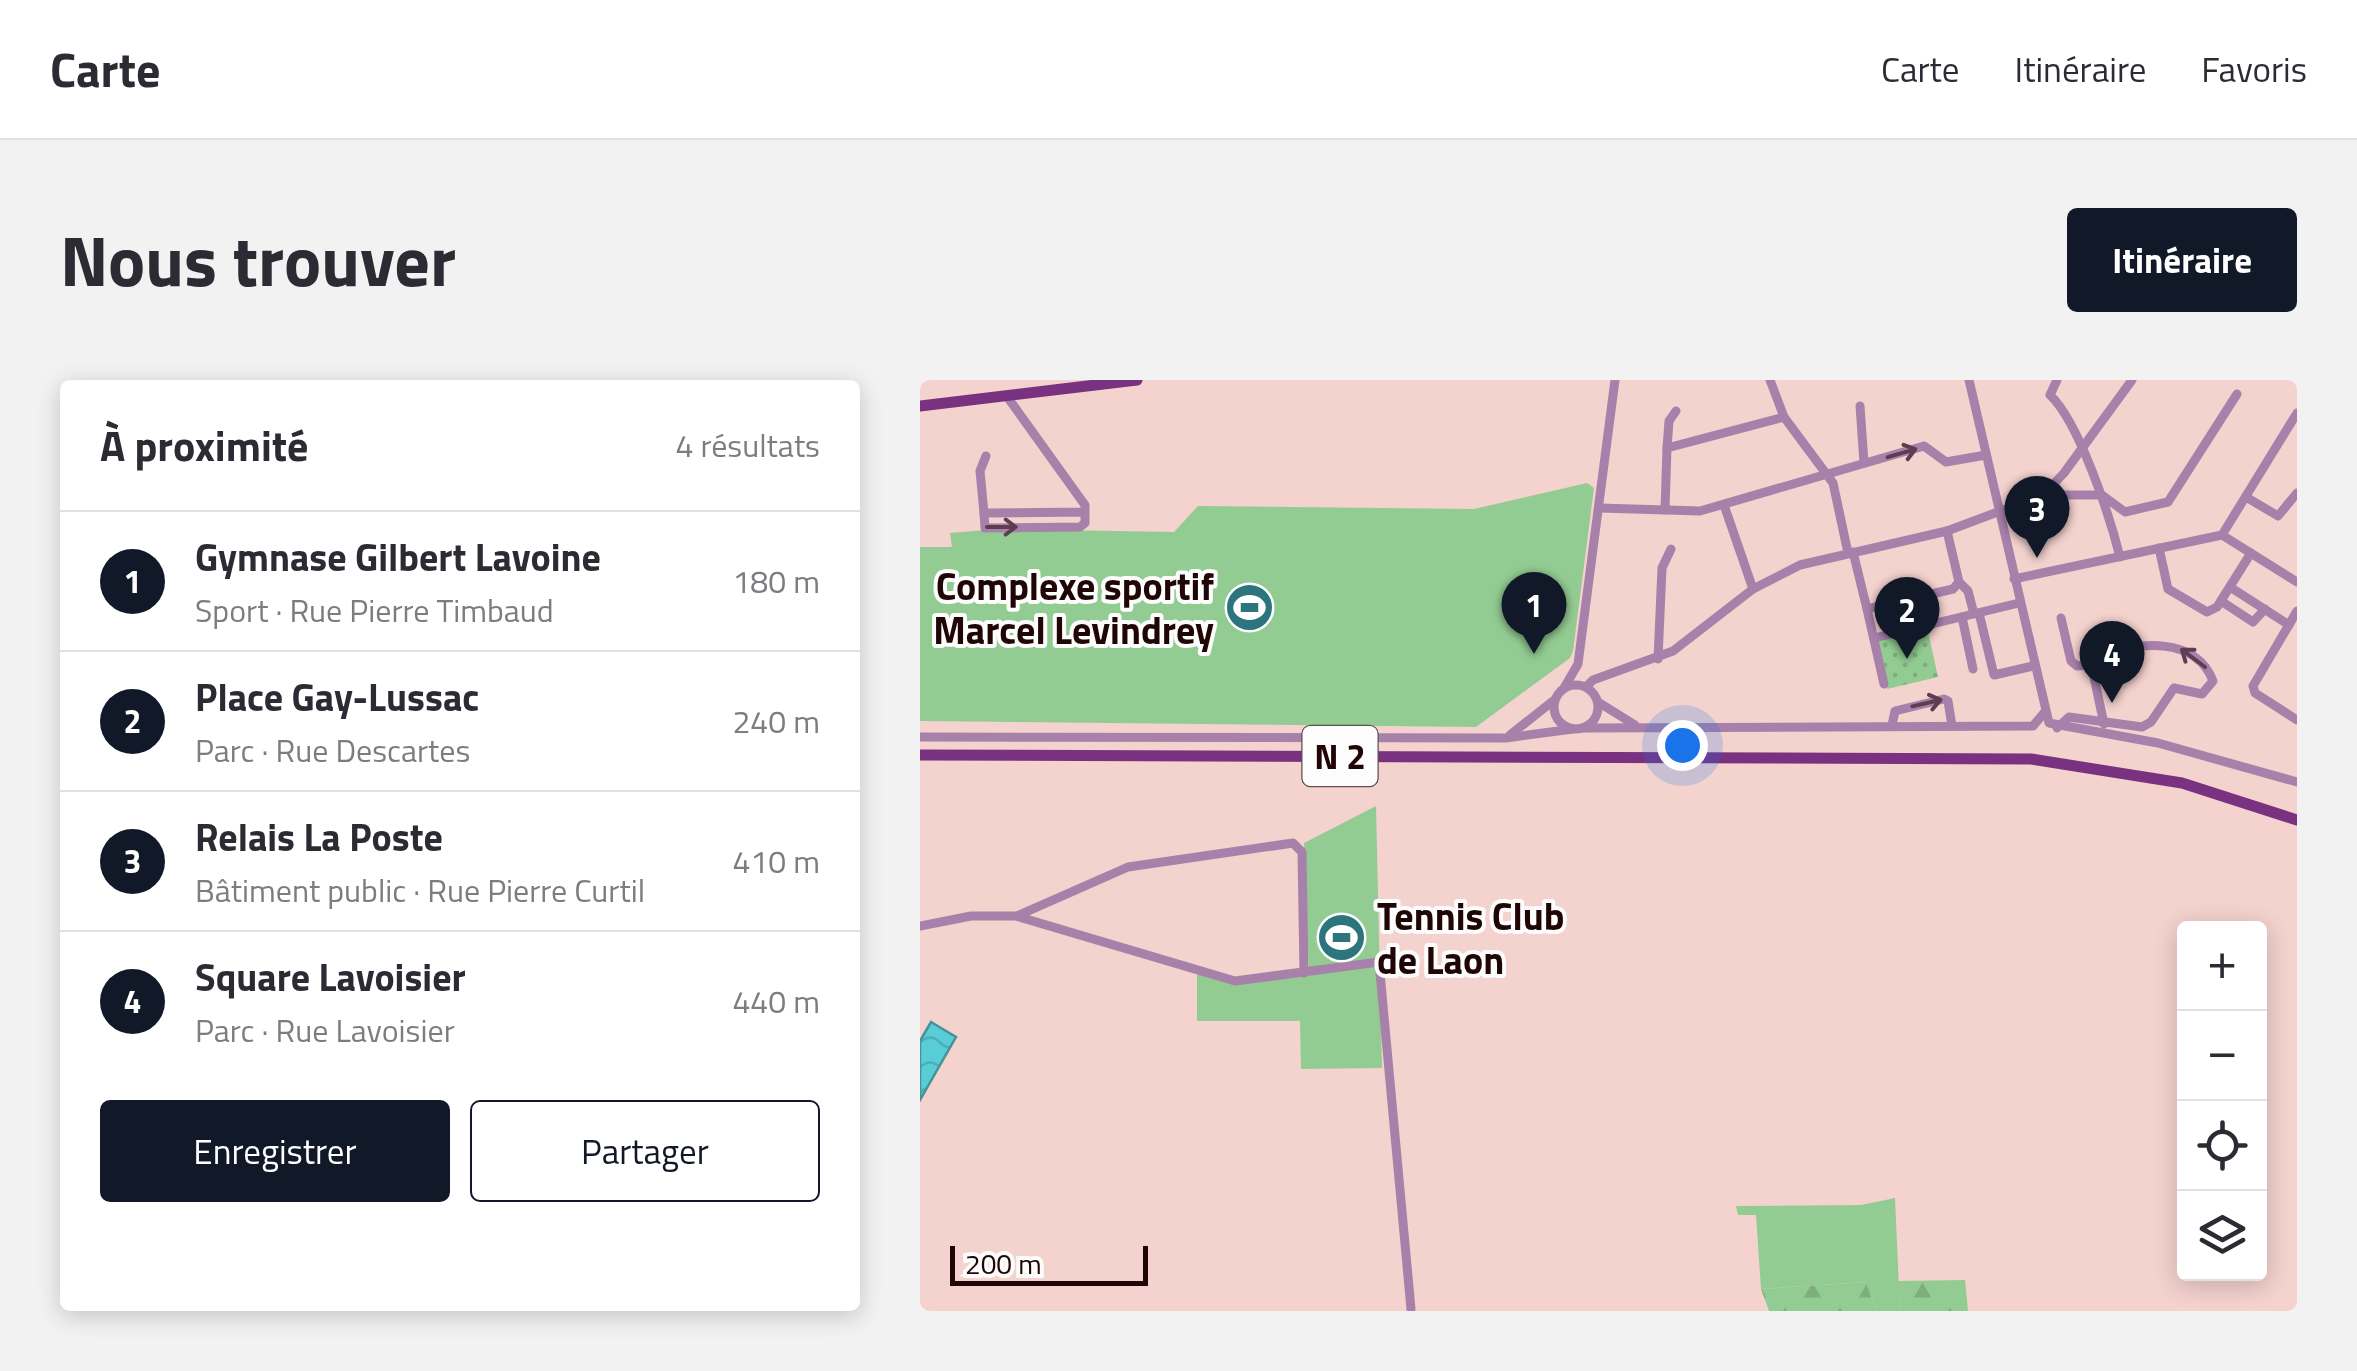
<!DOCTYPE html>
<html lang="fr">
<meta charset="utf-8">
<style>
:root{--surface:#fff;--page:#f2f2f3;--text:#2b2b33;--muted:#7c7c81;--line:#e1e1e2;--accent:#111827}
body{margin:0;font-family:"Titillium Web",sans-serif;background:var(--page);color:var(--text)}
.controls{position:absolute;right:30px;bottom:30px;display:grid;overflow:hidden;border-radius:10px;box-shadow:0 5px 25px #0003}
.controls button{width:90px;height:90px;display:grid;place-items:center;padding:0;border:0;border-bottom:2px solid var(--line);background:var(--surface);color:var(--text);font:50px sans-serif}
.scale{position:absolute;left:30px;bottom:25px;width:198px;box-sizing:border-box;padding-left:10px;border:5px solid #200505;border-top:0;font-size:28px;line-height:35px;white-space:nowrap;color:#200505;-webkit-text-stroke:8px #fcfcfc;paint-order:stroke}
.you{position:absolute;left:762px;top:365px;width:35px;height:35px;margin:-25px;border:8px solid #fff;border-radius:50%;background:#1a73e8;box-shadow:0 0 0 15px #1a73e833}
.badge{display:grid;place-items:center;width:65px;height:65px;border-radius:50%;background:var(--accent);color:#fff;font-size:32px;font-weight:700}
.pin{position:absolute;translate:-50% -82px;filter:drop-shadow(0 2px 5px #0008)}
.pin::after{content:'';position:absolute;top:52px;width:35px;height:30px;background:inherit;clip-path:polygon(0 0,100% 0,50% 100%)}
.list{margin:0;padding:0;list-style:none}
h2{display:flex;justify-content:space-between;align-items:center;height:130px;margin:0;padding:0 40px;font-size:42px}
h2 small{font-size:32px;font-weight:400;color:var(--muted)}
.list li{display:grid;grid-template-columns:65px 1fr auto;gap:30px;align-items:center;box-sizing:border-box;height:140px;padding:0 40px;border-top:2px solid var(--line)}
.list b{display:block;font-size:38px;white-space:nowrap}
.list p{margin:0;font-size:32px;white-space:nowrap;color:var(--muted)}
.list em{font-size:32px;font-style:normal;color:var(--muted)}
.actions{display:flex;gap:20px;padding:30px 40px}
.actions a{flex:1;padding:22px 0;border:2px solid var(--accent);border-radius:10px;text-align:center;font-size:35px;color:var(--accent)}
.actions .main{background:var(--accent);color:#fff}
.icon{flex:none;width:55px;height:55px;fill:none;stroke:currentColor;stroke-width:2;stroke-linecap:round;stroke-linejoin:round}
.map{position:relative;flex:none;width:1377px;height:931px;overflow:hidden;border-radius:10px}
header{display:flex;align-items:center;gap:60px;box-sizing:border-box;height:140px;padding:0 50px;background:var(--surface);border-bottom:2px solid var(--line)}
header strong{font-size:48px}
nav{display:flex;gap:55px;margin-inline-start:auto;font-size:35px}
.intro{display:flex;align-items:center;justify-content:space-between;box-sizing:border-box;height:240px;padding:0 60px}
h1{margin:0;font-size:70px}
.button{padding:25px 45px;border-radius:10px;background:var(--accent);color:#fff;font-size:35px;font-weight:700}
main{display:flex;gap:60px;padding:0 60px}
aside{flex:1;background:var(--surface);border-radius:10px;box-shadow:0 5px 25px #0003}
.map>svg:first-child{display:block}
.grass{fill:#93cc92}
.forest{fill:url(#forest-firs)}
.park{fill:url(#park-dots)}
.water{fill:url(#water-waves);stroke:#479199;stroke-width:2.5}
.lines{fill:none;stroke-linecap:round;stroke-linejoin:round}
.minor{stroke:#a881ab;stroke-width:9}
.major{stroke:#78327f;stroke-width:11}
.oneway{stroke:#5d3d50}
.labels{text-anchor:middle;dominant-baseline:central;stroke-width:8;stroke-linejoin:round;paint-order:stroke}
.shield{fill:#fcfcfc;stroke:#624f4f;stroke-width:2.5}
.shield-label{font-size:35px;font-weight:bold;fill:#200505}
.poi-label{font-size:38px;font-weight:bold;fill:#200505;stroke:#fcfcfc;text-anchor:end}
</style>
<header>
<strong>Carte</strong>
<nav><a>Carte</a><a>Itinéraire</a><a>Favoris</a></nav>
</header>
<div class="intro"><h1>Nous trouver</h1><a class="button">Itinéraire</a></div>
<main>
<aside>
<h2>À proximité<small>4 résultats</small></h2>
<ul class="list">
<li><span class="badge">1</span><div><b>Gymnase Gilbert Lavoine</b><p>Sport · Rue Pierre Timbaud</p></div><em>180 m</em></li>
<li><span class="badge">2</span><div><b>Place Gay-Lussac</b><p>Parc · Rue Descartes</p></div><em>240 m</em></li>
<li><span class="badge">3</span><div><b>Relais La Poste</b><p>Bâtiment public · Rue Pierre Curtil</p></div><em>410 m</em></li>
<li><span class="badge">4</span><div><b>Square Lavoisier</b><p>Parc · Rue Lavoisier</p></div><em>440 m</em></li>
</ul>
<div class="actions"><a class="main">Enregistrer</a><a>Partager</a></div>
</aside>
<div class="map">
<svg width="1377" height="931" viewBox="0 0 1377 931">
<defs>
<pattern id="forest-firs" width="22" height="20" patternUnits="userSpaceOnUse" patternTransform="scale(2.5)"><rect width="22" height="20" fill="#93cc92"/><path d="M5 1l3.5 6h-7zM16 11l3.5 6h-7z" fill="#7eae7c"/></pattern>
<pattern id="park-dots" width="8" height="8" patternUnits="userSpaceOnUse" patternTransform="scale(2.5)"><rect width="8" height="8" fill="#93cc92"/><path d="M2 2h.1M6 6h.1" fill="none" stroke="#7eae7c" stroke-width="1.8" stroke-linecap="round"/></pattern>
<pattern id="water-waves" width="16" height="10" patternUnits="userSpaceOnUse" patternTransform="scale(2.5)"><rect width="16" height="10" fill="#58cdd8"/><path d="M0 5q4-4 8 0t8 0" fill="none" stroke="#4cafb8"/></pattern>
</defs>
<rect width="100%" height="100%" fill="#f4d2ce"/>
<g class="grass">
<path d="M667,103L674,108L653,271L650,278L556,347L0,341V167H32L30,153L78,149L254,152L278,126L554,129Z"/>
<path d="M456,426L462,688L381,689L380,641H277V592L320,604L389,594L384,463Z"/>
<path d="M975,818L980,931H956L946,902L841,909L836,835H818L816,826L941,825Z"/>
</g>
<g class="forest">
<path d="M1045,900L1048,931H980L978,901Z"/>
<path d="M946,902L956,931H849L841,909Z"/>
</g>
<path class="park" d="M1007,247L1018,297L967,309L955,260Z"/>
<path class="water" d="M11,642L36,657L0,720V661Z"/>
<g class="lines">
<g class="minor">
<path d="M850,0L864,37L913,103L928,173"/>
<path d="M1049,0L1129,343L1238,363L1377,402"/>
<path d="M1137,0L1130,15C1159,42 1190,137 1200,177"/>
<path d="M86,15L165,125V143L160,147L65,148L64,133L165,132"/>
<path d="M940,26L944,83"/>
<path d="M747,68L749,41L756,31"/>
<path d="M1123,115H1182L1205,132L1248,122L1317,14"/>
<path d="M1326,117L1358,136L1377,113"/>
<path d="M804,125L833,209"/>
<path d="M679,128L780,131L1004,66L1026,82L1066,75"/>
<path d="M745,130L747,68L864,37"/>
<path d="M64,133L60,91L66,76"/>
<path d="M1027,151L1039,202L1048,211L1054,234"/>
<path d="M1302,155L1377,202"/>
<path d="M1239,168L1248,209L1287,232L1297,227L1331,173"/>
<path d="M933,172L947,229L1033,209L1039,202"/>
<path d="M1094,199L1302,155L1377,33"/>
<path d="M1310,207L1369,245"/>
<path d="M1301,221L1333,242L1345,229"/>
<path d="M947,229L964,304"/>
<path d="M1377,231L1333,306L1335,313L1377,340"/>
<path d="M1059,233L1074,295L1113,286"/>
<path d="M1042,237L1053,289"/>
<path d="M954,258L1099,223"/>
<path d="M738,279L742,188L751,169"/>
<path d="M1171,283L1184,344"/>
<circle cx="656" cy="327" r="22"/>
<path d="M666,307L673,300L753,271L833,209L880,185L1027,151L1123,115L1144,93L1212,0"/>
<path d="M644,308L658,284L695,0"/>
<path d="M678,322L715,345"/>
<path d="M972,345L975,331L1024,319L1028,321L1032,346"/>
<path d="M665,348L1113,346L1124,333"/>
<path d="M1137,348L1149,337L1222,347L1231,342L1254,308L1282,314L1293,301C1276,256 1216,261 1179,277C1170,282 1168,286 1157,286L1151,281L1141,238"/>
<path d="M590,355L633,321"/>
<path d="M0,357L586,358L653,349"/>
<path d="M97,536L208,487L373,463L382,472L384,593"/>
<path d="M0,546L51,536H96L315,601L459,582L491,929"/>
</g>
<g class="major">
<path d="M0,26L217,0"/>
<path d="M0,375L1111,379L1262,403L1377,440"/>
</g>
</g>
<defs><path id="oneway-shaft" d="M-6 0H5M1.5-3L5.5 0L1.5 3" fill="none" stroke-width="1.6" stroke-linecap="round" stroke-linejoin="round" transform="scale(2.5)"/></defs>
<g class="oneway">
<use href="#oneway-shaft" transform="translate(982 73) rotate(-16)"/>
<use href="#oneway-shaft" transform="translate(82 147)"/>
<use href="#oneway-shaft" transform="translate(1273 278) rotate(-143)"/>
<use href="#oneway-shaft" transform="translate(1007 323) rotate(-13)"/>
</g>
<defs>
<symbol id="stadium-disc" viewBox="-11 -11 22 22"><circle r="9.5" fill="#2c757c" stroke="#fcfcfc"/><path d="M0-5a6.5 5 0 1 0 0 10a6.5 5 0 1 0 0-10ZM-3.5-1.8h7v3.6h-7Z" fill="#fff"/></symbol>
</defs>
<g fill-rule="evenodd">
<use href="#stadium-disc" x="302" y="200" width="55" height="55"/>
<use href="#stadium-disc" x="394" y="530" width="55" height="55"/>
</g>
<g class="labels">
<rect class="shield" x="382.5" y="346" width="75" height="60" rx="8"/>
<g class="shield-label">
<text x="420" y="376">N 2</text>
</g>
<g class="poi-label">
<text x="294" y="206">Complexe sportif<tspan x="294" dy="44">Marcel Levindrey</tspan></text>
<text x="457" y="536" text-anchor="start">Tennis Club<tspan x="457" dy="44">de Laon</tspan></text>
</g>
</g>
</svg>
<div class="controls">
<button>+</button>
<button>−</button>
<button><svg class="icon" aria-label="locate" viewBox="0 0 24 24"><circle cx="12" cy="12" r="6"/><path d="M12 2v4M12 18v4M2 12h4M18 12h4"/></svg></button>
<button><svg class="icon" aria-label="layers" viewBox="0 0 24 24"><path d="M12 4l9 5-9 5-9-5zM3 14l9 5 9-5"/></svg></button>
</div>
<div class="scale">200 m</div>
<div class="you"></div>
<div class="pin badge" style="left:614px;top:274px">1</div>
<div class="pin badge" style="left:987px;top:279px">2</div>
<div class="pin badge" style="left:1117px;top:178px">3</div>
<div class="pin badge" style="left:1192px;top:323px">4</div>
</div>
</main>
